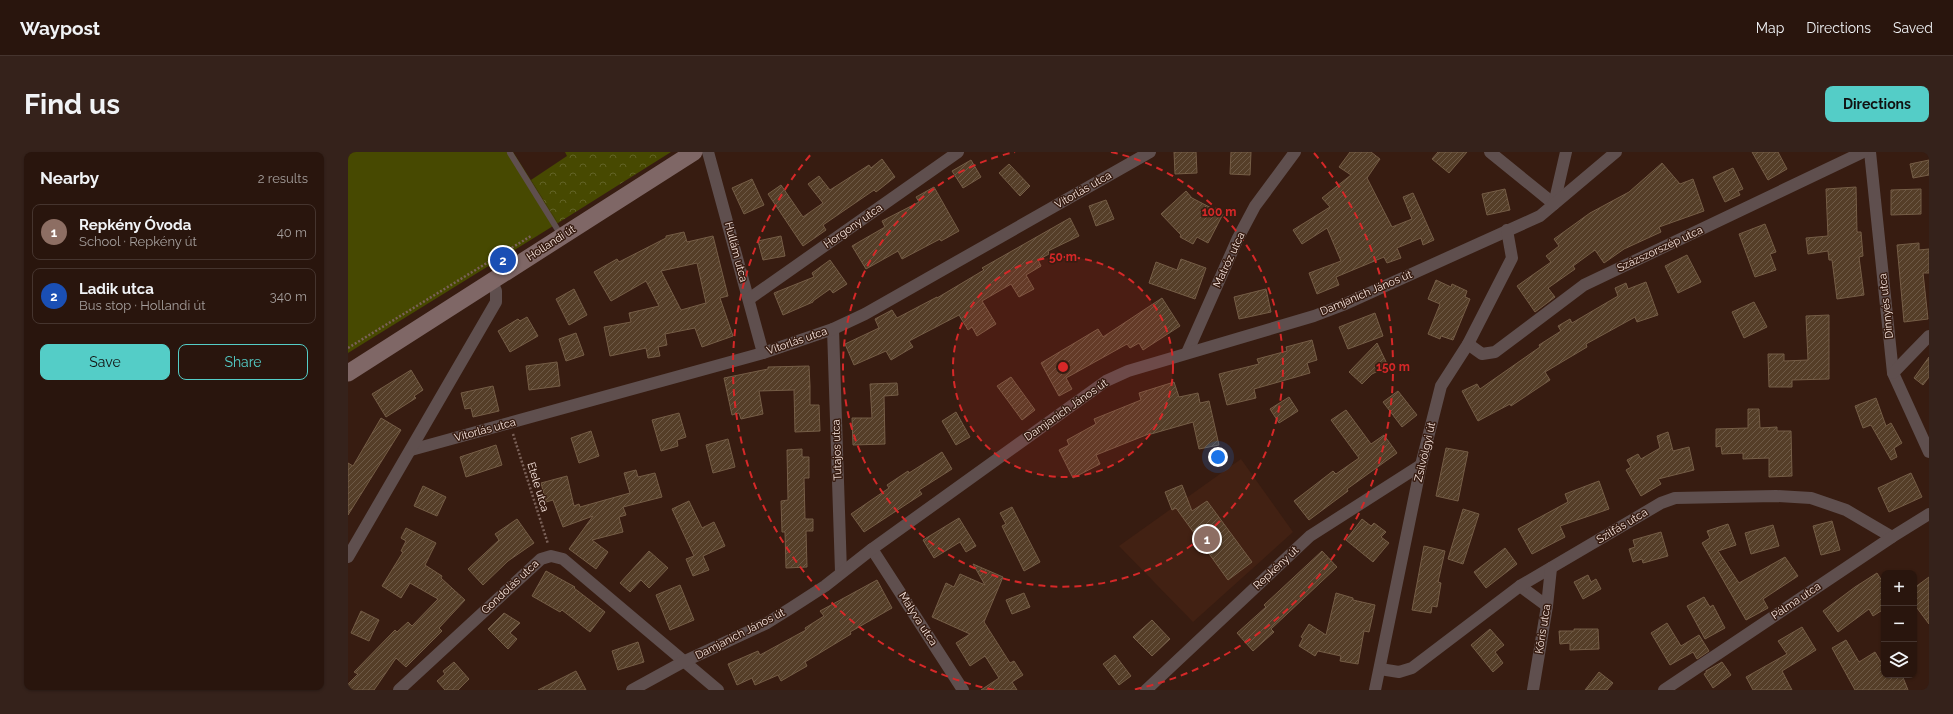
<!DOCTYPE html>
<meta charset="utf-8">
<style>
:root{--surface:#29150d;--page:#35221b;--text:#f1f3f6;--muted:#a59f9d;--line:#45342e;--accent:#54cdc7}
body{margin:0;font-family:Raleway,sans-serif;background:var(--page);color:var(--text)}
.controls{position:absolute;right:12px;bottom:12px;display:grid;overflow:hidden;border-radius:8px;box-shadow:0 1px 3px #0004}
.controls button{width:36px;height:36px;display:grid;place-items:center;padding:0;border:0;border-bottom:1px solid var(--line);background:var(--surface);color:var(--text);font:20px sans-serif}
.you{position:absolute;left:870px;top:305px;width:14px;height:14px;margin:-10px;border:3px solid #fff;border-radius:50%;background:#1a73e8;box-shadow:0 0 0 6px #1a73e833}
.badge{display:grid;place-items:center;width:26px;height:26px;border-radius:50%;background:var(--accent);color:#fff;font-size:13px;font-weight:700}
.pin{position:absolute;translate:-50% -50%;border:2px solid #fff;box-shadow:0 1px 4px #0006}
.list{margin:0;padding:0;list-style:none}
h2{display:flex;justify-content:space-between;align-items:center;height:52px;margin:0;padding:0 16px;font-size:17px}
h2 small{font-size:13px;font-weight:400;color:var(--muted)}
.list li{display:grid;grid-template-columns:26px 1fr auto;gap:12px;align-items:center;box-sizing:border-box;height:56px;margin:0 8px 8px;padding:0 8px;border:1px solid var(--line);border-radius:8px}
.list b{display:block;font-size:15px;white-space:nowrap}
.list p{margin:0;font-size:13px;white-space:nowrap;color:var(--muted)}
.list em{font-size:13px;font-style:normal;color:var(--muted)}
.actions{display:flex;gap:8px;padding:12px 16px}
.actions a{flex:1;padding:9px 0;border:1px solid var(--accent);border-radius:8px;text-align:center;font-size:14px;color:var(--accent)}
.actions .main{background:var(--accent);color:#111}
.icon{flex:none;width:22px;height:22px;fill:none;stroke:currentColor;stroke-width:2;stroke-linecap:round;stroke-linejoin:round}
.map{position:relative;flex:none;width:1581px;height:538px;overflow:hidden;border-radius:8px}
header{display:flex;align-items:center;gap:24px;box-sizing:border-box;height:56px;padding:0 20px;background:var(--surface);border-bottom:1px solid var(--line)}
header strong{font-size:19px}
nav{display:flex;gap:22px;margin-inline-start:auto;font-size:14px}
.intro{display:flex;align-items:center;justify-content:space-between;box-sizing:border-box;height:96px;padding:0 24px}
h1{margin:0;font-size:28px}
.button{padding:10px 18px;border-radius:8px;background:var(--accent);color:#111;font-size:14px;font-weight:700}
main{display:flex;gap:24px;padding:0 24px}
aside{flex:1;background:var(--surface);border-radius:8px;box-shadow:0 1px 3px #0004}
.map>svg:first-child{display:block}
.built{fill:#422113}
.grass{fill:#474901}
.park{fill:url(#park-crowns)}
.building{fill:url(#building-hatch);stroke:#755d46;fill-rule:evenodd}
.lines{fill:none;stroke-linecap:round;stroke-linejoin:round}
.path{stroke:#7a6158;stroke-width:2.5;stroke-dasharray:2 2;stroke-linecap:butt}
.lane{stroke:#5f4f4e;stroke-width:6}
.street{stroke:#5f4f4e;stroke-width:12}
.secondary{stroke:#7f6766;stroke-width:17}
.ring{fill:none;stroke:#d62828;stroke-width:2;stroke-dasharray:7 5}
.labels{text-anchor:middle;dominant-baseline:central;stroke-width:3;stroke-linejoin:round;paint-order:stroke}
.street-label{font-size:11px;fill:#f9e6df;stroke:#371c11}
.centre{fill:#d62828;stroke:#371c11;stroke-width:2}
.ring-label{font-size:12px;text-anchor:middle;font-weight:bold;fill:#d62828;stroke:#371c11;stroke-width:3;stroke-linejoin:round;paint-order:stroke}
</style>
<header>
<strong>Waypost</strong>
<nav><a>Map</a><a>Directions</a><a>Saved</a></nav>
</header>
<div class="intro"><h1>Find us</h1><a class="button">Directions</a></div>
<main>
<aside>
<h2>Nearby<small>2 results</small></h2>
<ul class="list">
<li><span class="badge" style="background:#8d6e63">1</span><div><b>Repkény Óvoda</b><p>School · Repkény út</p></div><em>40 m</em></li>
<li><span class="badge" style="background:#1a4fb4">2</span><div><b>Ladik utca</b><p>Bus stop · Hollandi út</p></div><em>340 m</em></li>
</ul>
<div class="actions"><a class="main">Save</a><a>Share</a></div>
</aside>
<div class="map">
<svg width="1581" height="538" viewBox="0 0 1581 538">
<defs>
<pattern id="park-crowns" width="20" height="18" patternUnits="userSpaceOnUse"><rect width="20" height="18" fill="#474901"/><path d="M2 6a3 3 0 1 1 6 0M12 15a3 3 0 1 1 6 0" fill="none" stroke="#626326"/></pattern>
<pattern id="building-hatch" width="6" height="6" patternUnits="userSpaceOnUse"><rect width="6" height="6" fill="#553e28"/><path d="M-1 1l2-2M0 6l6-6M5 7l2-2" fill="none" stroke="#6e5a47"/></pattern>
</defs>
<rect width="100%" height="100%" fill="#371c11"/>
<path class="built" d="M893,307L945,380L845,470L771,394Z"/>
<path class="grass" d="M0,0H165L210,71L0,201Z"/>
<path class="park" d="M217,0H323L210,71L183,28L219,4Z"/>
<g class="building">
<path d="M826,0H848L849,21L827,22Z"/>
<path d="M883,0H903L902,23L882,22Z"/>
<path d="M1002,0H1023L1032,7L1019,26L1044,75L1064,67L1055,45L1065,41L1086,88L1075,93L1073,86L1049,96L1053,106L1039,111L1036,105L988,125L991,133L969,142L961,121L993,109L979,76L954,92L945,78L982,55L974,46L1003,23L991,15Z"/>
<path d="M1090,0H1119L1101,21L1084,7Z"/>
<path d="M1404,0H1430L1439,17L1420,28Z"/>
<path d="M534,7L547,25L528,40L526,38L475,73L478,78L455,94L420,42L433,33L455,65L475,51L460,32L471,24L482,38L521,13L523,16Z"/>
<path d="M623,8L633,25L615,36L604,19Z"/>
<path d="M1581,8V23L1565,26L1562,12Z"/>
<path d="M1314,11L1332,32L1345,27L1356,59L1311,75L1313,80L1276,97L1256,111L1247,98L1225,114L1227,117L1200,136L1207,145L1187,160L1169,134L1203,110L1198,104L1211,94L1206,87L1242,61L1281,40Z"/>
<path d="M661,12L682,34L672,44L651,21Z"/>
<path d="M1385,16L1395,37L1390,39L1392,43L1377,50L1365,25Z"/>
<path d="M404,27L416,53L396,62L384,36Z"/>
<path d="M586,35L611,79L593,89L592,87L554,107L550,99L518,117L504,94L537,75L534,69L571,50L568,45Z"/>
<path d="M1508,35L1509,80H1513L1515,104L1511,105L1516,143L1489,147L1484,108H1481L1480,99L1460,102L1458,86L1480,84L1478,37Z"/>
<path d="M1157,37L1162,58L1139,63L1134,42Z"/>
<path d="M1573,37V62L1543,63V38Z"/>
<path d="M838,39L844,46L875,62L860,91L849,85L845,92L832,85L833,83L813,62Z"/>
<path d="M758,48L766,67L748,74L741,54Z"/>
<path d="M722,66L731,84L700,99L701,102L690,108L693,114L678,123L686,137L671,145L663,132L634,149L648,172L629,184L624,175L620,178L611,163L561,189L565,195L543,208L538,199L506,213L497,192L531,176L527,167L544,158L549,166L589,145V146L636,118L634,116Z"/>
<path d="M1417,72L1428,100L1422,102L1428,118L1407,125L1391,82Z"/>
<path d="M336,80L339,90L365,84L380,144L372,146L385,184L354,195L347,176L317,182L319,193L310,195L312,204L300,206L298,196L262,204L256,175L283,170L281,161L311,154L298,129L263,149L246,120L269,107L271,110L318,86V84ZM349,111L358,151L333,158L313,119Z"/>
<path d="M433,84L437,104L415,108L410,89Z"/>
<path d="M1571,91V98L1581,97V121H1575L1580,167L1556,170L1549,93Z"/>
<path d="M1339,103L1353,130L1330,141L1317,114Z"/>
<path d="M833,107L858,116L847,147L801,131L808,110L829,118Z"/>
<path d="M482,108L499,132L485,141L482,137L465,149V150L435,163L426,141L466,125L464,121Z"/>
<path d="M1088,128L1103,135L1104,132L1119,139L1117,145L1122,147L1105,188L1093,184L1092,187L1080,182L1092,152L1080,147Z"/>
<path d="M1298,130L1310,163L1289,170L1287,165L1238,192L1239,195L1197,220L1202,228L1163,254L1162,252L1130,269L1114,239L1129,232L1132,237L1192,195L1191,193L1213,179L1210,174L1222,167L1224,171L1270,144L1267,136L1278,131L1280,137Z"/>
<path d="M226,137L239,163L221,173L208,147Z"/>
<path d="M918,137L923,160L891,167L886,145Z"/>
<path d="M814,146L832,174L795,198L791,191L782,196L779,192L718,226L724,237L711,244L693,211L750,177L755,185Z"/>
<path d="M1406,150L1419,175L1396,186L1384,160Z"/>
<path d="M1027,161L1035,184L1000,197L991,175Z"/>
<path d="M1481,163V227L1444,228V235H1421L1420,202H1436V209L1460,208L1458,164Z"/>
<path d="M179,165L190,184L162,200L150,179L170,167L172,169Z"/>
<path d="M228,181L236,203L218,209L211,187Z"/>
<path d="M964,188L969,208L959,211L962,221L906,237L908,246L879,253L871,222L911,212L909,207L939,199L938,195Z"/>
<path d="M1029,191L1040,214L1024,222L1014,232L1001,220Z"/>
<path d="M1581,205V225L1575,233L1566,226Z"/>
<path d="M209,210L212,234L181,238L178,214Z"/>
<path d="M461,214L462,234L460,235L462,234V253H471L472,279L447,280L446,238L411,239L415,262L393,267L391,261L384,263L376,226L420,217V215Z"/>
<path d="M63,218L75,238L66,244L68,246L38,265L24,242Z"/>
<path d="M663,225L687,258L674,268L649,234Z"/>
<path d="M826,230L831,245L850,241L852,251L861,249L871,293L851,297L845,270L803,282V281L748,303L752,312L725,326L711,298L721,293L719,288L748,272L746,267L793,248L791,241Z"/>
<path d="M549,231L550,243L536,244L537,292L505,293L504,266H524L522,232Z"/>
<path d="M145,234L151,259L125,265L123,256L117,257L113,241Z"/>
<path d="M1050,239L1069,263L1054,275L1035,250Z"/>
<path d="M941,245L950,259L931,271L922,257Z"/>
<path d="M1528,246L1538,274L1543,271L1554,291L1546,296L1549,305L1543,308L1523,273L1515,276L1507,254Z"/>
<path d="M1400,257H1411L1412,276L1429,275V279H1443L1444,324L1421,325V306L1395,307V301L1374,302L1373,294L1368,295V277L1400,276Z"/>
<path d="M998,258L1023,292L1036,283L1049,301L999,337L1000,339L961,368L946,349L985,319L988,322L1011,306L983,268Z"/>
<path d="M608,260L622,285L608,293L594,269Z"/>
<path d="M331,261L338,285L329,288L330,294L313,299L304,268Z"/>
<path d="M33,266L53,278L0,363V311L5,314Z"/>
<path d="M243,279L251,304L231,311L223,286Z"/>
<path d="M1320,280L1325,299L1341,295L1346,318L1310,327L1313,332L1293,344L1278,318L1283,315L1279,308L1290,302L1293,307L1312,296L1309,284Z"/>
<path d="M380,287L387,315L365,321L358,293Z"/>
<path d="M148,293L154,313L118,325L112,305Z"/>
<path d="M1098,296L1120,300L1110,349L1088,344Z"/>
<path d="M454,297V305H461V326H456L457,367H465V379H458L459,415L438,416L437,380H434L433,349L440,348L439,298Z"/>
<path d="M594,300L604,317L571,338L574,342L516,380L503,362L541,336L539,333L560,319L561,321Z"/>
<path d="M288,318L290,325L307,321L314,345L275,355L278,363L271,365L275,380L244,388L260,400L248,417L221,397L245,364L215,375L205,348L198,350L193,331L219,324L226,354L231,352L232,355L282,341L276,321Z"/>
<path d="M1563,321L1574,345L1541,360L1530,336Z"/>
<path d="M1251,329L1261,357L1212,374L1217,385L1184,402L1170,377L1220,350L1217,342Z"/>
<path d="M834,333L844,359L859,349L904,410L880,428L828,356L824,358L817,340Z"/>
<path d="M75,334L98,345L89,364L66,354Z"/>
<path d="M341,349L354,376L366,370L377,394L355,404L361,418L345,424L338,407L346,404L324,357Z"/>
<path d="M664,355L692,410L676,419L654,374L658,372L652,361Z"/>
<path d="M1115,357L1131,362L1115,412L1100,407Z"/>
<path d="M611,366L628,394L618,400L612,390L586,406L575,388Z"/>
<path d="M169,367L186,391L160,409L135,433L120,417L151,388L147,382Z"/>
<path d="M1014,367L1023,374L1026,371L1038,380L1033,385L1041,391L1025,410L998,388Z"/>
<path d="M1484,369L1492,398L1473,403L1465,374Z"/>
<path d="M1380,372L1388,393L1370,399L1391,431L1437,405L1450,424L1415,447L1420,456L1398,468L1354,391L1362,386L1359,379Z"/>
<path d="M1425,373L1431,394L1403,402L1397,381Z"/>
<path d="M58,376L88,391L77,413L94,424L93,426L117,448L91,476L94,479L58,515L48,506L26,538H0V532L10,522L6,520L47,478L49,480L60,470L64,474L90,447L62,431L53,446L34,434L55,400L53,399L58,389L53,386Z"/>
<path d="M1313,380L1320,404L1295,411L1294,407L1285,410L1281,397L1287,395L1285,388Z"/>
<path d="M1076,394L1097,399L1090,430L1093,431L1089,455L1084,454L1083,461L1064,458Z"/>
<path d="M1157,396L1169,412L1138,436L1126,420Z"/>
<path d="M301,399L320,416L301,436L293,428L282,440L272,431Z"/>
<path d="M974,399L989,415L923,477L926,480L905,499L889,481L918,455L916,453Z"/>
<path d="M625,412L655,425L636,470L662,511L666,509L675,523L664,530L669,538H633L651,526L637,504L622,514L608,491L622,482L584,465L598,431L606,435L612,422L637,433Z"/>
<path d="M198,419L227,435L226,436L257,460L242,480L214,458L212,460L184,444Z"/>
<path d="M1529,421L1536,432V457L1525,464L1521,457L1490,480L1475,459L1507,435Z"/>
<path d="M1240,423L1243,430L1248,427L1253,437L1235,447L1226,430Z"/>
<path d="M1581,425V472L1566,452V436Z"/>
<path d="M529,428L544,456L502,480L503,482L457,510L459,514L433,529L430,523L407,533L404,526L389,533L380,512L410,499L412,503L458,478L457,476L476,464L472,459Z"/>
<path d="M332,433L346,468L322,478L308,443Z"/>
<path d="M676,441L682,455L664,462L658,448Z"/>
<path d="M988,441L1005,446V448L1027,453L1021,480L1016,479L1010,512L992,509L993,504L970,499L967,504L951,494L955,486L953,485L961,472L978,483Z"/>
<path d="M1356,445L1362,455L1365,453L1377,476L1357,487L1339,454Z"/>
<path d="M13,459L31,468L21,489L3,481Z"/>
<path d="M156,461L172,471L162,481L169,487L160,497L140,477Z"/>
<path d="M804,468L822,487L804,504L785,485Z"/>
<path d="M1319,471L1333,494L1351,483L1361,499L1349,507L1345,500L1322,513L1303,481Z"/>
<path d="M1454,475L1468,498L1434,519L1444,538H1405L1398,525L1439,502L1430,489Z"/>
<path d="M1142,477L1156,493L1147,500L1155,511L1145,520L1123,493Z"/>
<path d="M1226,477H1250L1251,497L1222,498V491L1212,492L1211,479H1226Z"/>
<path d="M1498,488L1511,510L1527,500L1536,515V523H1554L1560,538H1507L1484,496Z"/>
<path d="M290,490L296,510L270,518L264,499Z"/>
<path d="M767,503L783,524L771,533L755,512Z"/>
<path d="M106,510L121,527L110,538H97L89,529L97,522L95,519Z"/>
<path d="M1374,510L1383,523L1365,536L1356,522L1358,521V519Z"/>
<path d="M228,519L238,538H190Z"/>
<path d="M1251,520L1265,531L1259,538H1237Z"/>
</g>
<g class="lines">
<g class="path">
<path d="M0,196L183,84"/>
<path d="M165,282L200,392"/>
</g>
<path class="lane" d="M162,1L213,83"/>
<g class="street">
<path d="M360,0L415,201"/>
<path d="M1142,0L1206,52"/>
<path d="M1522,0L1545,221L1581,300"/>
<path d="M1206,52L1218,0"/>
<path d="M401,147L610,0"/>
<path d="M485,177L493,420"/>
<path d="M1120,192L1134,202L1147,200L1236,133L1515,0"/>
<path d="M839,201L890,86L907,54L947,0"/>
<path d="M1545,221L1581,184"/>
<path d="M63,298L415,201L485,177L517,162L802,0"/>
<path d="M524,397L615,538"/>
<path d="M0,405L148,150V139L144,130"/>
<path d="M1172,434L1199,454"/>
<path d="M1032,517L1051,520L1064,516L1172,434L1313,351L1327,346L1428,344L1463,346L1498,358L1544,385"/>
<path d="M51,538L193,407L203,404L215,407L370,538"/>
<path d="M284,538L335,510L419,471L443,456L477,434L524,397L758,229L780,219L966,164L995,153L1192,64L1268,0"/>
<path d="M798,538L962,384L1073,313"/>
<path d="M1027,538L1073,313L1093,234L1120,192L1164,106L1159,78"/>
<path d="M1185,538L1199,454L1203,416"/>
<path d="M1316,538L1544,385L1581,362"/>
</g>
<path class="secondary" d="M0,221L346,0"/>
</g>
<circle cx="715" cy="215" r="110" fill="#d62828" fill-opacity=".12"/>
<g class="ring">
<circle cx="715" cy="215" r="110"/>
<path d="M763 0A220 220 0 1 1 667 0"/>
<path d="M646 538A330 330 0 0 1 464 1M966 1A330 330 0 0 1 784 538"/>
</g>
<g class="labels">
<g class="street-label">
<text transform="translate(735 38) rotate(-30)">Vitorlás utca</text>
<text transform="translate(505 74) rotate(-35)">Horgony utca</text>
<text transform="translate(203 91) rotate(-33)">Hollandi út</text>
<text transform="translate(1312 97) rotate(-25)">Százszorszép utca</text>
<text transform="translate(388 100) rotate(75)">Hullám utca</text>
<text transform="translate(881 108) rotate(-65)">Matróz utca</text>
<text transform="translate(1018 141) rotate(-23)">Damjanich János út</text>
<text transform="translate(1538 154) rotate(-96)">Dinnyés utca</text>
<text transform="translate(449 189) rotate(-19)">Vitorlás utca</text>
<text transform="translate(718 258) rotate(-35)">Damjanich János út</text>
<text transform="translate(137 278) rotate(-15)">Vitorlás utca</text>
<text transform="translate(489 298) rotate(-92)">Tutajos utca</text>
<text transform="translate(1077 300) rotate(-77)">Zsilvölgyi út</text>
<text transform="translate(190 335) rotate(73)">Etele utca</text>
<text transform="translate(1274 374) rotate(-31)">Szilfás utca</text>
<text transform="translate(928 416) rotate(-43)">Repkény út</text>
<text transform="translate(162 435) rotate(-43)">Gondolás utca</text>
<text transform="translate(1448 449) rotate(-34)">Pálma utca</text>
<text transform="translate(570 467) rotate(57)">Mályva utca</text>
<text transform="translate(1195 477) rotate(-81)">Kőris utca</text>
<text transform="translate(392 482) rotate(-27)">Damjanich János út</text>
</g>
</g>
<circle cx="715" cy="215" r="6" class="centre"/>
<g class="ring-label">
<text x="871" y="64">100 m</text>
<text x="715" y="109">50 m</text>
<text x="1045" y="219">150 m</text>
</g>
</svg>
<div class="controls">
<button>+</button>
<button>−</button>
<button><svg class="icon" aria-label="layers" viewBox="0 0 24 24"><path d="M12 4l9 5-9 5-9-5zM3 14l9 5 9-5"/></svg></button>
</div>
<div class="you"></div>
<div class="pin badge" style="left:859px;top:387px;background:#8d6e63">1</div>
<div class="pin badge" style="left:155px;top:108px;background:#1a4fb4">2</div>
</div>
</main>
